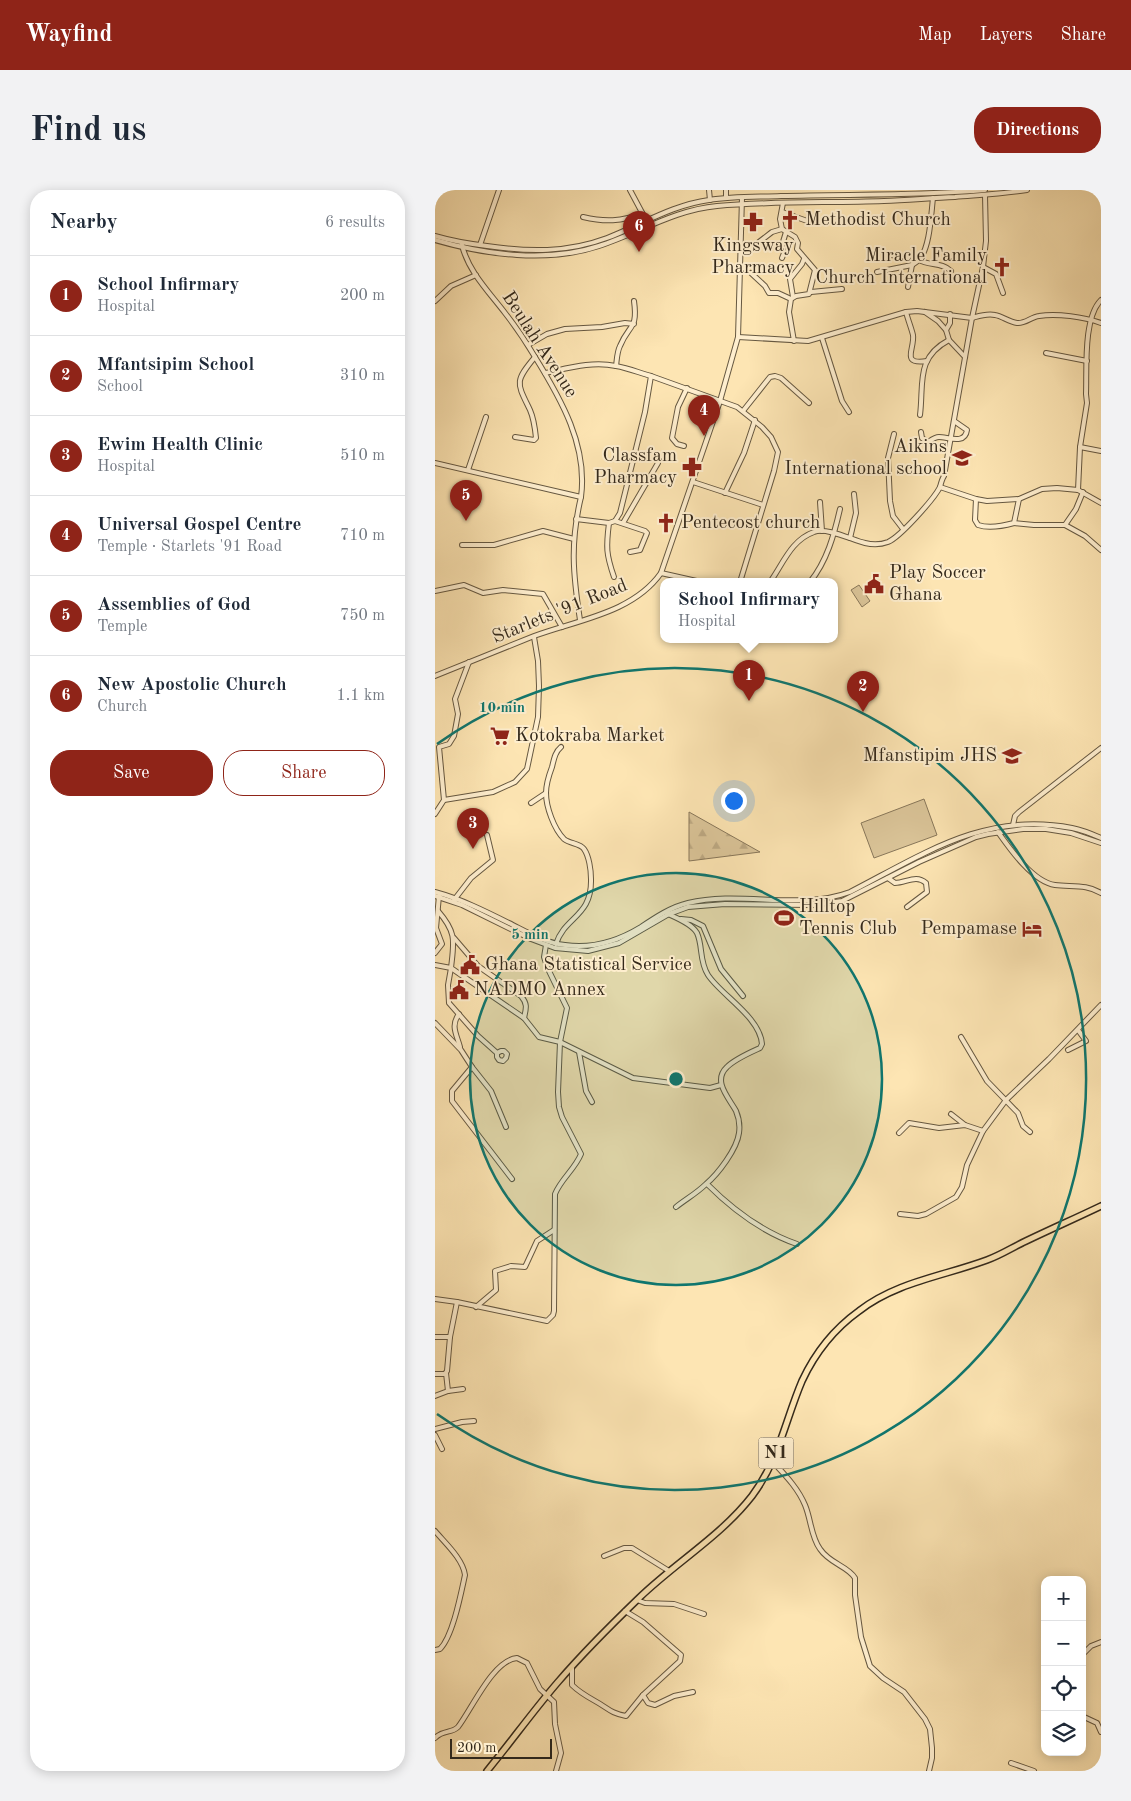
<!DOCTYPE html>
<meta charset="utf-8">
<style>
:root{--surface:#fff;--page:#f2f2f3;--text:#1f2937;--muted:#747a83;--line:#e0e1e3;--accent:#8f2418}
body{margin:0;font-family:"Old Standard TT",serif;background:var(--page);color:var(--text)}
.controls{position:absolute;right:15px;bottom:15px;display:grid;overflow:hidden;border-radius:10px;box-shadow:0 2px 12px #0003}
.controls button{width:45px;height:45px;display:grid;place-items:center;padding:0;border:0;border-bottom:1px solid var(--line);background:var(--surface);color:var(--text);font:25px sans-serif}
.scale{position:absolute;left:15px;bottom:12px;width:102px;box-sizing:border-box;padding-left:5px;border:2px solid #34291b;border-top:0;font-size:14px;line-height:18px;white-space:nowrap;color:#34291b;-webkit-text-stroke:4px #feeece;paint-order:stroke}
.you{position:absolute;left:298px;top:610px;width:18px;height:18px;margin:-12px;border:4px solid #fff;border-radius:50%;background:#1a73e8;box-shadow:0 0 0 8px #1a73e833}
.badge{display:grid;place-items:center;width:32px;height:32px;border-radius:50%;background:var(--accent);color:#fff;font-size:16px;font-weight:700}
.pin{position:absolute;translate:-50% -41px;filter:drop-shadow(0 1px 2px #0008)}
.pin::after{content:'';position:absolute;top:26px;width:18px;height:15px;background:inherit;clip-path:polygon(0 0,100% 0,50% 100%)}
.popup{position:absolute;left:225px;top:388px;width:178px;height:65px;box-sizing:border-box;display:grid;place-content:center;border-radius:10px;background:var(--surface);filter:drop-shadow(0 1px 4px #0005);font-size:16px;white-space:nowrap;color:var(--muted)}
.popup b{font-size:19px;color:var(--text)}
.popup::after{content:'';position:absolute;left:50%;top:100%;margin-left:-10px;border:10px solid transparent;border-top-color:var(--surface)}
.list{margin:0;padding:0;list-style:none}
h2{display:flex;justify-content:space-between;align-items:center;height:65px;margin:0;padding:0 20px;font-size:21px}
h2 small{font-size:16px;font-weight:400;color:var(--muted)}
.list li{display:grid;grid-template-columns:32px 1fr auto;gap:15px;align-items:center;box-sizing:border-box;height:80px;padding:0 20px;border-top:1px solid var(--line)}
.list b{display:block;font-size:19px;white-space:nowrap}
.list p{margin:0;font-size:16px;white-space:nowrap;color:var(--muted)}
.list em{font-size:16px;font-style:normal;color:var(--muted)}
.actions{display:flex;gap:10px;padding:15px 20px}
.actions a{flex:1;padding:11px 0;border:1px solid var(--accent);border-radius:20px;text-align:center;font-size:18px;color:var(--accent)}
.actions .main{background:var(--accent);color:#fff}
.icon{flex:none;width:28px;height:28px;fill:none;stroke:currentColor;stroke-width:2;stroke-linecap:round;stroke-linejoin:round}
.map{position:relative;flex:none;width:666px;height:1581px;overflow:hidden;border-radius:20px}
header{display:flex;align-items:center;gap:30px;box-sizing:border-box;height:70px;padding:0 25px;background:var(--accent);color:#fff}
header strong{font-size:24px}
nav{display:flex;gap:28px;margin-inline-start:auto;font-size:18px}
.intro{display:flex;align-items:center;justify-content:space-between;box-sizing:border-box;height:120px;padding:0 30px}
h1{margin:0;font-size:35px}
.button{padding:12px 22px;border-radius:20px;background:var(--accent);color:#fff;font-size:18px;font-weight:700}
main{display:flex;gap:30px;padding:0 30px}
aside{flex:1;background:var(--surface);border-radius:20px;box-shadow:0 2px 12px #0003}
.map>svg:first-child{display:block}
.forest{fill:url(#forest-firs);stroke:#88775a}
.garden{fill:#dbc599;stroke:#88775a}
.lines{fill:none;stroke-linecap:round;stroke-linejoin:round}
.minor-casing{stroke:#665841;stroke-width:6}
.highway-casing{stroke:#34291b;stroke-width:8}
.minor{stroke:#feeece;stroke-width:4}
.highway{stroke:#fde5b3;stroke-width:5}
.ring{fill:none;stroke:#0f766e;stroke-width:2.5}
.labels{text-anchor:middle;dominant-baseline:central;stroke-width:4;stroke-linejoin:round;paint-order:stroke}
.shield{fill:#feeece;stroke:#716451;stroke-width:1}
.shield-label{font-size:18px;font-weight:bold;fill:#34291b}
.poi-label{font-size:19px;fill:#34291b;stroke:#feeece;text-anchor:start}
.street-label{font-size:19px;fill:#34291b;stroke:#feeece}
.centre{fill:#0f766e;stroke:#feeece;stroke-width:2.5}
.ring-label{font-size:15px;text-anchor:middle;font-weight:bold;fill:#0f766e;stroke:#feeece;stroke-width:4;stroke-linejoin:round;paint-order:stroke}
</style>
<header>
<strong>Wayfind</strong>
<nav><a>Map</a><a>Layers</a><a>Share</a></nav>
</header>
<div class="intro"><h1>Find us</h1><a class="button">Directions</a></div>
<main>
<aside>
<h2>Nearby<small>6 results</small></h2>
<ul class="list">
<li><span class="badge">1</span><div><b>School Infirmary</b><p>Hospital</p></div><em>200 m</em></li>
<li><span class="badge">2</span><div><b>Mfantsipim School</b><p>School</p></div><em>310 m</em></li>
<li><span class="badge">3</span><div><b>Ewim Health Clinic</b><p>Hospital</p></div><em>510 m</em></li>
<li><span class="badge">4</span><div><b>Universal Gospel Centre</b><p>Temple · Starlets '91 Road</p></div><em>710 m</em></li>
<li><span class="badge">5</span><div><b>Assemblies of God</b><p>Temple</p></div><em>750 m</em></li>
<li><span class="badge">6</span><div><b>New Apostolic Church</b><p>Church</p></div><em>1.1 km</em></li>
</ul>
<div class="actions"><a class="main">Save</a><a>Share</a></div>
</aside>
<div class="map">
<svg width="666" height="1581" viewBox="0 0 666 1581">
<defs>
<pattern id="forest-firs" width="22" height="20" patternUnits="userSpaceOnUse" patternTransform="scale(1.25)"><rect width="22" height="20" fill="#dbc599"/><path d="M5 1l3.5 6h-7zM16 11l3.5 6h-7z" fill="#bda983"/></pattern>
</defs>
<rect width="100%" height="100%" fill="#fde5b3"/>
<filter id="stains"><feTurbulence type="fractalNoise" baseFrequency=".004" numOctaves="4"/><feColorMatrix values="0 0 0 0 .2 0 0 0 0 .09 0 0 0 0 .02 0 0 0 .5 -.17"/></filter>
<radialGradient id="worn" r=".72"><stop offset=".6" stop-color="#630" stop-opacity="0"/><stop offset="1" stop-color="#630" stop-opacity=".3"/></radialGradient>
<path class="forest" d="M254,622L325,662L254,671Z"/>
<g class="garden">
<path d="M424,395L435,411L427,417L416,400Z"/>
<path d="M489,609L502,645L439,668L426,633Z"/>
</g>
<g class="lines">
<defs>
<g id="minor">
<path d="M195,0L211,30"/>
<path d="M274,0L275,10"/>
<path d="M291,0V8"/>
<path d="M550,5L551,51L548,77L537,128C544,126 552,123 560,125C567,126 574,132 582,133C590,134 596,127 604,126C622,123 649,127 666,133"/>
<path d="M348,13L345,29L347,39L360,47L363,53L362,59L380,80L374,104L361,106L356,109L354,122L359,151"/>
<path d="M347,22L375,32"/>
<path d="M148,27C169,32 187,32 207,23"/>
<path d="M0,46C17,51 35,54 52,56C93,62 132,63 172,48C206,35 237,15 274,10C298,6 322,7 346,6C414,4 482,6 550,0"/>
<path d="M0,50C51,65 113,73 164,56C204,43 239,20 282,16C337,11 393,13 449,11C473,10 497,8 520,7C544,5 568,4 592,0"/>
<path d="M324,52L337,42L347,39"/>
<path d="M45,55L64,0"/>
<path d="M451,64L484,70C495,58 496,25 498,8"/>
<path d="M347,68L349,63L347,55L351,42"/>
<path d="M548,77L561,84L568,103"/>
<path d="M442,82L477,75L484,70C494,76 507,72 516,81"/>
<path d="M316,83L330,96L334,103H343L356,109"/>
<path d="M473,97L477,75"/>
<path d="M376,102L407,99"/>
<path d="M358,107L355,89L367,74L369,69"/>
<path d="M0,111L16,96L41,85"/>
<path d="M471,122C473,130 476,137 478,145C480,159 465,175 492,171"/>
<path d="M490,122L503,131L511,140"/>
<path d="M515,124V133L511,140L514,150L530,167"/>
<path d="M303,147L373,151L471,122L482,121L537,128L509,286C507,289 506,293 505,297C499,309 465,347 453,352C445,355 438,355 430,353C417,350 392,337 379,342C356,350 348,374 335,392"/>
<path d="M387,148L407,211L414,222"/>
<path d="M93,155L112,144L130,139L167,137L190,133L199,134"/>
<path d="M611,163L652,171"/>
<path d="M181,176C182,169 182,162 185,156C194,134 203,140 199,111"/>
<path d="M110,183C134,178 157,171 181,176C193,178 205,183 216,186L210,222L185,323L180,331L174,333L141,329"/>
<path d="M216,186L302,217L327,237L336,247L343,262L339,281L305,392"/>
<path d="M308,221L335,187L340,186L346,188L374,213"/>
<path d="M485,225C489,194 480,168 514,150"/>
<path d="M486,242L487,248L493,252C496,250 500,247 504,247C513,247 530,255 532,240L519,231"/>
<path d="M459,244L453,268L455,311L458,326L468,339"/>
<path d="M80,247L99,250L101,248C100,238 99,229 95,220C82,193 79,192 100,167"/>
<path d="M249,256L242,254L237,248L243,217L252,198"/>
<path d="M645,257L666,261"/>
<path d="M0,273L146,307C153,256 126,209 100,167C91,152 81,137 70,123C54,102 33,81 27,55"/>
<path d="M33,280L51,227"/>
<path d="M258,292L328,315"/>
<path d="M505,297L541,309L552,311L584,309L607,299L622,298L643,300L666,313"/>
<path d="M643,300L645,257L652,213L651,204C652,179 648,128 666,110"/>
<path d="M290,303L309,263L320,230"/>
<path d="M541,309L540,330L543,335C555,339 568,336 579,333L584,309"/>
<path d="M385,312L387,341"/>
<path d="M180,331L210,341L212,343L205,360L195,362"/>
<path d="M174,333C171,357 171,364 179,387"/>
<path d="M188,333L223,273"/>
<path d="M579,333L599,335H630L641,319L648,302"/>
<path d="M630,335L650,346L666,360"/>
<path d="M415,348L421,323L419,304"/>
<path d="M27,355H59L108,341L139,349"/>
<path d="M226,383L266,392"/>
<path d="M375,392C392,371 399,345 405,319"/>
<path d="M0,401L29,395L48,403L68,400L108,404L127,437"/>
<path d="M145,430C138,384 135,353 146,307"/>
<path d="M0,486C33,473 66,459 99,446C142,430 198,423 226,383L285,211L303,147L307,8"/>
<path d="M9,610L58,602L80,592L92,579L103,527L104,496L103,471L99,447"/>
<path d="M96,613L111,603"/>
<path d="M0,624L9,610L4,557L14,554L19,546L23,524L20,509L34,472"/>
<path d="M578,635L580,626L584,622L666,558"/>
<path d="M563,642C575,659 598,692 620,695C637,697 652,694 666,703"/>
<path d="M453,688L460,693C471,693 481,684 491,693L492,702L472,717"/>
<path d="M0,702C26,709 50,721 74,733C92,742 110,753 130,755C157,759 183,751 206,737C221,727 236,717 253,713C306,700 364,721 415,702C489,664 550,621 637,638C647,640 657,644 666,648"/>
<path d="M0,706L27,715L96,749L120,758L153,761L184,753L234,724L253,717L290,714L378,715L407,711L484,672L541,647L553,644L588,639H611L636,643L666,653"/>
<path d="M19,710L36,688L58,670L52,645"/>
<path d="M3,721C22,743 19,751 16,778L89,828L104,847L125,852L198,888L275,898L286,895"/>
<path d="M233,724C242,728 257,734 262,743C268,756 264,771 273,785C286,805 325,827 327,854L325,858C314,863 300,869 292,877C277,891 294,908 301,921C304,928 305,936 304,943C302,959 283,984 271,994C262,1003 251,1009 241,1017"/>
<path d="M246,729L256,730L268,736L286,779L308,806"/>
<path d="M19,748L43,776L86,806C93,814 91,819 89,828"/>
<path d="M121,754C130,726 157,727 156,689C156,680 154,666 149,659C145,653 135,654 129,649C119,639 111,617 111,603C111,595 114,585 117,577C119,569 120,562 126,557"/>
<path d="M0,763L7,754L1,738L4,706"/>
<path d="M0,775L16,778L13,795L14,813L43,846L62,863V867L64,870L68,871L71,868L72,864L69,861H66L62,863"/>
<path d="M24,824C15,836 22,845 25,857"/>
<path d="M0,833L26,860L37,877L17,901V911L77,989"/>
<path d="M526,847L552,891L583,923L588,936L595,942"/>
<path d="M633,860L651,851L643,840"/>
<path d="M144,862L151,901L157,912"/>
<path d="M37,877L56,901L71,937"/>
<path d="M516,924L530,935"/>
<path d="M464,943L474,933L504,938L530,935L548,941"/>
<path d="M272,994C298,1020 327,1042 362,1054"/>
<path d="M465,1024L483,1026L491,1024L521,1007L527,997L532,975L548,941L571,910L614,869L666,815"/>
<path d="M0,1109L22,1112"/>
<path d="M41,1117L61,1100L60,1081L76,1076L90,1077L102,1051L119,1040"/>
<path d="M0,1147H15"/>
<path d="M11,1183L13,1201"/>
<path d="M0,1184H10L12,1181L15,1147L22,1112L112,1131L118,1125L119,1121L120,1004C126,989 140,979 146,964L127,927L124,917L123,902L125,852L132,818L113,779L109,767L111,755"/>
<path d="M0,1206L13,1201L28,1199"/>
<path d="M0,1239L27,1232L39,1231"/>
<path d="M0,1245L7,1259"/>
<path d="M338,1272C350,1285 363,1298 370,1315C376,1329 376,1347 385,1359C395,1374 413,1376 420,1388V1405L426,1447L435,1476L448,1488L469,1502L490,1529L495,1539L497,1558V1568L494,1581"/>
<path d="M0,1341C10,1353 28,1369 30,1385C26,1403 18,1446 5,1459L0,1460"/>
<path d="M169,1366L189,1358H197L234,1381"/>
<path d="M202,1410L210,1413L239,1414L269,1424"/>
<path d="M647,1465L656,1456L666,1452"/>
<path d="M137,1477V1495C144,1502 151,1506 160,1511C173,1518 175,1523 191,1526L208,1505L245,1471L246,1465L208,1432L190,1421"/>
<path d="M647,1492V1496"/>
<path d="M208,1505L213,1513L220,1515L239,1506L258,1502"/>
<path d="M647,1526L662,1533L666,1542"/>
<path d="M0,1548C9,1539 16,1544 23,1537C37,1519 58,1470 82,1468L92,1473L105,1499L119,1512L120,1534L126,1563L121,1581"/>
<path d="M576,1573L599,1581"/>
</g>
<path id="highway" d="M52,1581C76,1552 98,1521 123,1492C148,1463 176,1435 204,1408C240,1373 286,1346 317,1306C344,1270 350,1231 367,1191C380,1163 399,1139 424,1121C461,1092 509,1086 552,1070C566,1065 578,1057 591,1051C616,1039 641,1028 666,1016"/>
</defs>
<use href="#minor" class="minor-casing"/>
<use href="#highway" class="highway-casing"/>
<use href="#minor" class="minor"/>
<use href="#highway" class="highway"/>
</g>
<circle cx="241" cy="889" r="206" fill="#0f766e" fill-opacity=".12"/>
<g class="ring">
<circle cx="241" cy="889" r="206"/>
<path d="M2 554A411 411 0 1 1 2 1224"/>
</g>
<defs>
<symbol id="church-bare" viewBox="-9 -9 18 18"><path d="M-1.2-6h2.4v3.5h3.3v2.4h-3.3V6h-2.4V-.1h-3.3v-2.4h3.3Z" fill="#8f2418" stroke="#feeece" stroke-width="2.5" paint-order="stroke"/></symbol>
<symbol id="pharmacy-bare" viewBox="-9 -9 18 18"><path d="M-2-6h4v4h4v4h-4v4h-4v-4h-4v-4h4Z" fill="#8f2418" stroke="#feeece" stroke-width="2.5" paint-order="stroke"/></symbol>
<symbol id="school-bare" viewBox="-9 -9 18 18"><path d="M0-5L7-2L0 1L-7-2ZM-4 1L0 2.5L4 1V4Q0 6-4 4Z" fill="#8f2418" stroke="#feeece" stroke-width="2.5" paint-order="stroke"/></symbol>
<symbol id="civic-bare" viewBox="-9 -9 18 18"><path d="M-.6-6.5H3V-4.5H.6V-3L4-1V1h2V6H-6V1h2V-1L-.6-3ZM-1.2 2.5V6h2.4V2.5Z" fill="#8f2418" stroke="#feeece" stroke-width="2.5" paint-order="stroke"/></symbol>
<symbol id="supermarket-bare" viewBox="-9 -9 18 18"><path d="M-6-5.5h2.5l.6 2H6L4.5 2H-2.5L-4.4-4H-6ZM-1.5 3.2a1.3 1.3 0 1 0 .1 0ZM3 3.2a1.3 1.3 0 1 0 .1 0Z" fill="#8f2418" stroke="#feeece" stroke-width="2.5" paint-order="stroke"/></symbol>
<symbol id="stadium-bare" viewBox="-9 -9 18 18"><path d="M0-5a6.5 5 0 1 0 0 10a6.5 5 0 1 0 0-10ZM-3.5-1.8h7v3.6h-7Z" fill="#8f2418" stroke="#feeece" stroke-width="2.5" paint-order="stroke"/></symbol>
<symbol id="hotel-bare" viewBox="-9 -9 18 18"><path d="M-6-4.5h1.5V1H6V5H4.5V3h-9V5H-6ZM-4 0a1.8 1.8 0 1 1 3.6 0ZM.5 0V-2.5h3Q6-2.5 6 0Z" fill="#8f2418" stroke="#feeece" stroke-width="2.5" paint-order="stroke"/></symbol>
</defs>
<g fill-rule="evenodd">
<use href="#church-bare" x="341" y="16" width="28" height="28"/>
<use href="#pharmacy-bare" x="304" y="18" width="28" height="28"/>
<use href="#church-bare" x="553" y="63" width="28" height="28"/>
<use href="#school-bare" x="513" y="254" width="28" height="28"/>
<use href="#pharmacy-bare" x="243" y="263" width="28" height="28"/>
<use href="#church-bare" x="217" y="319" width="28" height="28"/>
<use href="#civic-bare" x="425" y="380" width="28" height="28"/>
<use href="#supermarket-bare" x="51" y="532" width="28" height="28"/>
<use href="#school-bare" x="563" y="552" width="28" height="28"/>
<use href="#stadium-bare" x="335" y="714" width="28" height="28"/>
<use href="#hotel-bare" x="583" y="725" width="28" height="28"/>
<use href="#civic-bare" x="21" y="761" width="28" height="28"/>
<use href="#civic-bare" x="10" y="786" width="28" height="28"/>
</g>
<g class="labels">
<rect class="shield" x="323.5" y="1247.5" width="35" height="31" rx="4"/>
<g class="shield-label">
<text x="341" y="1263">N1</text>
</g>
<g class="poi-label">
<text x="370" y="30">Methodist Church</text>
<text x="318" y="56" text-anchor="middle">Kingsway<tspan x="318" dy="22">Pharmacy</tspan></text>
<text x="552" y="66" text-anchor="end">Miracle Family<tspan x="552" dy="22">Church International</tspan></text>
<text x="512" y="257" text-anchor="end">Aikins<tspan x="512" dy="22">International school</tspan></text>
<text x="242" y="266" text-anchor="end">Classfam<tspan x="242" dy="22">Pharmacy</tspan></text>
<text x="246" y="333">Pentecost church</text>
<text x="454" y="383">Play Soccer<tspan x="454" dy="22">Ghana</tspan></text>
<text x="80" y="546">Kotokraba Market</text>
<text x="562" y="566" text-anchor="end">Mfanstipim JHS</text>
<text x="364" y="717">Hilltop<tspan x="364" dy="22">Tennis Club</tspan></text>
<text x="582" y="739" text-anchor="end">Pempamase</text>
<text x="50" y="775">Ghana Statistical Service</text>
<text x="39" y="800">NADMO Annex</text>
</g>
<g class="street-label">
<text transform="translate(104 155) rotate(57)">Beulah Avenue</text>
<text transform="translate(125 422) rotate(-22)">Starlets '91 Road</text>
</g>
</g>
<circle cx="241" cy="889" r="8" class="centre"/>
<g class="ring-label">
<text x="67" y="522">10 min</text>
<text x="95" y="749">5 min</text>
</g>
<rect width="100%" height="100%" filter="url(#stains)"/>
<rect width="100%" height="100%" fill="url(#worn)"/>
</svg>
<div class="controls">
<button>+</button>
<button>−</button>
<button><svg class="icon" aria-label="locate" viewBox="0 0 24 24"><circle cx="12" cy="12" r="6"/><path d="M12 2v4M12 18v4M2 12h4M18 12h4"/></svg></button>
<button><svg class="icon" aria-label="layers" viewBox="0 0 24 24"><path d="M12 4l9 5-9 5-9-5zM3 14l9 5 9-5"/></svg></button>
</div>
<div class="scale">200 m</div>
<div class="you"></div>
<div class="pin badge" style="left:314px;top:511px">1</div>
<div class="popup"><b>School Infirmary</b>Hospital</div>
<div class="pin badge" style="left:428px;top:522px">2</div>
<div class="pin badge" style="left:38px;top:659px">3</div>
<div class="pin badge" style="left:269px;top:246px">4</div>
<div class="pin badge" style="left:31px;top:331px">5</div>
<div class="pin badge" style="left:204px;top:62px">6</div>
</div>
</main>
